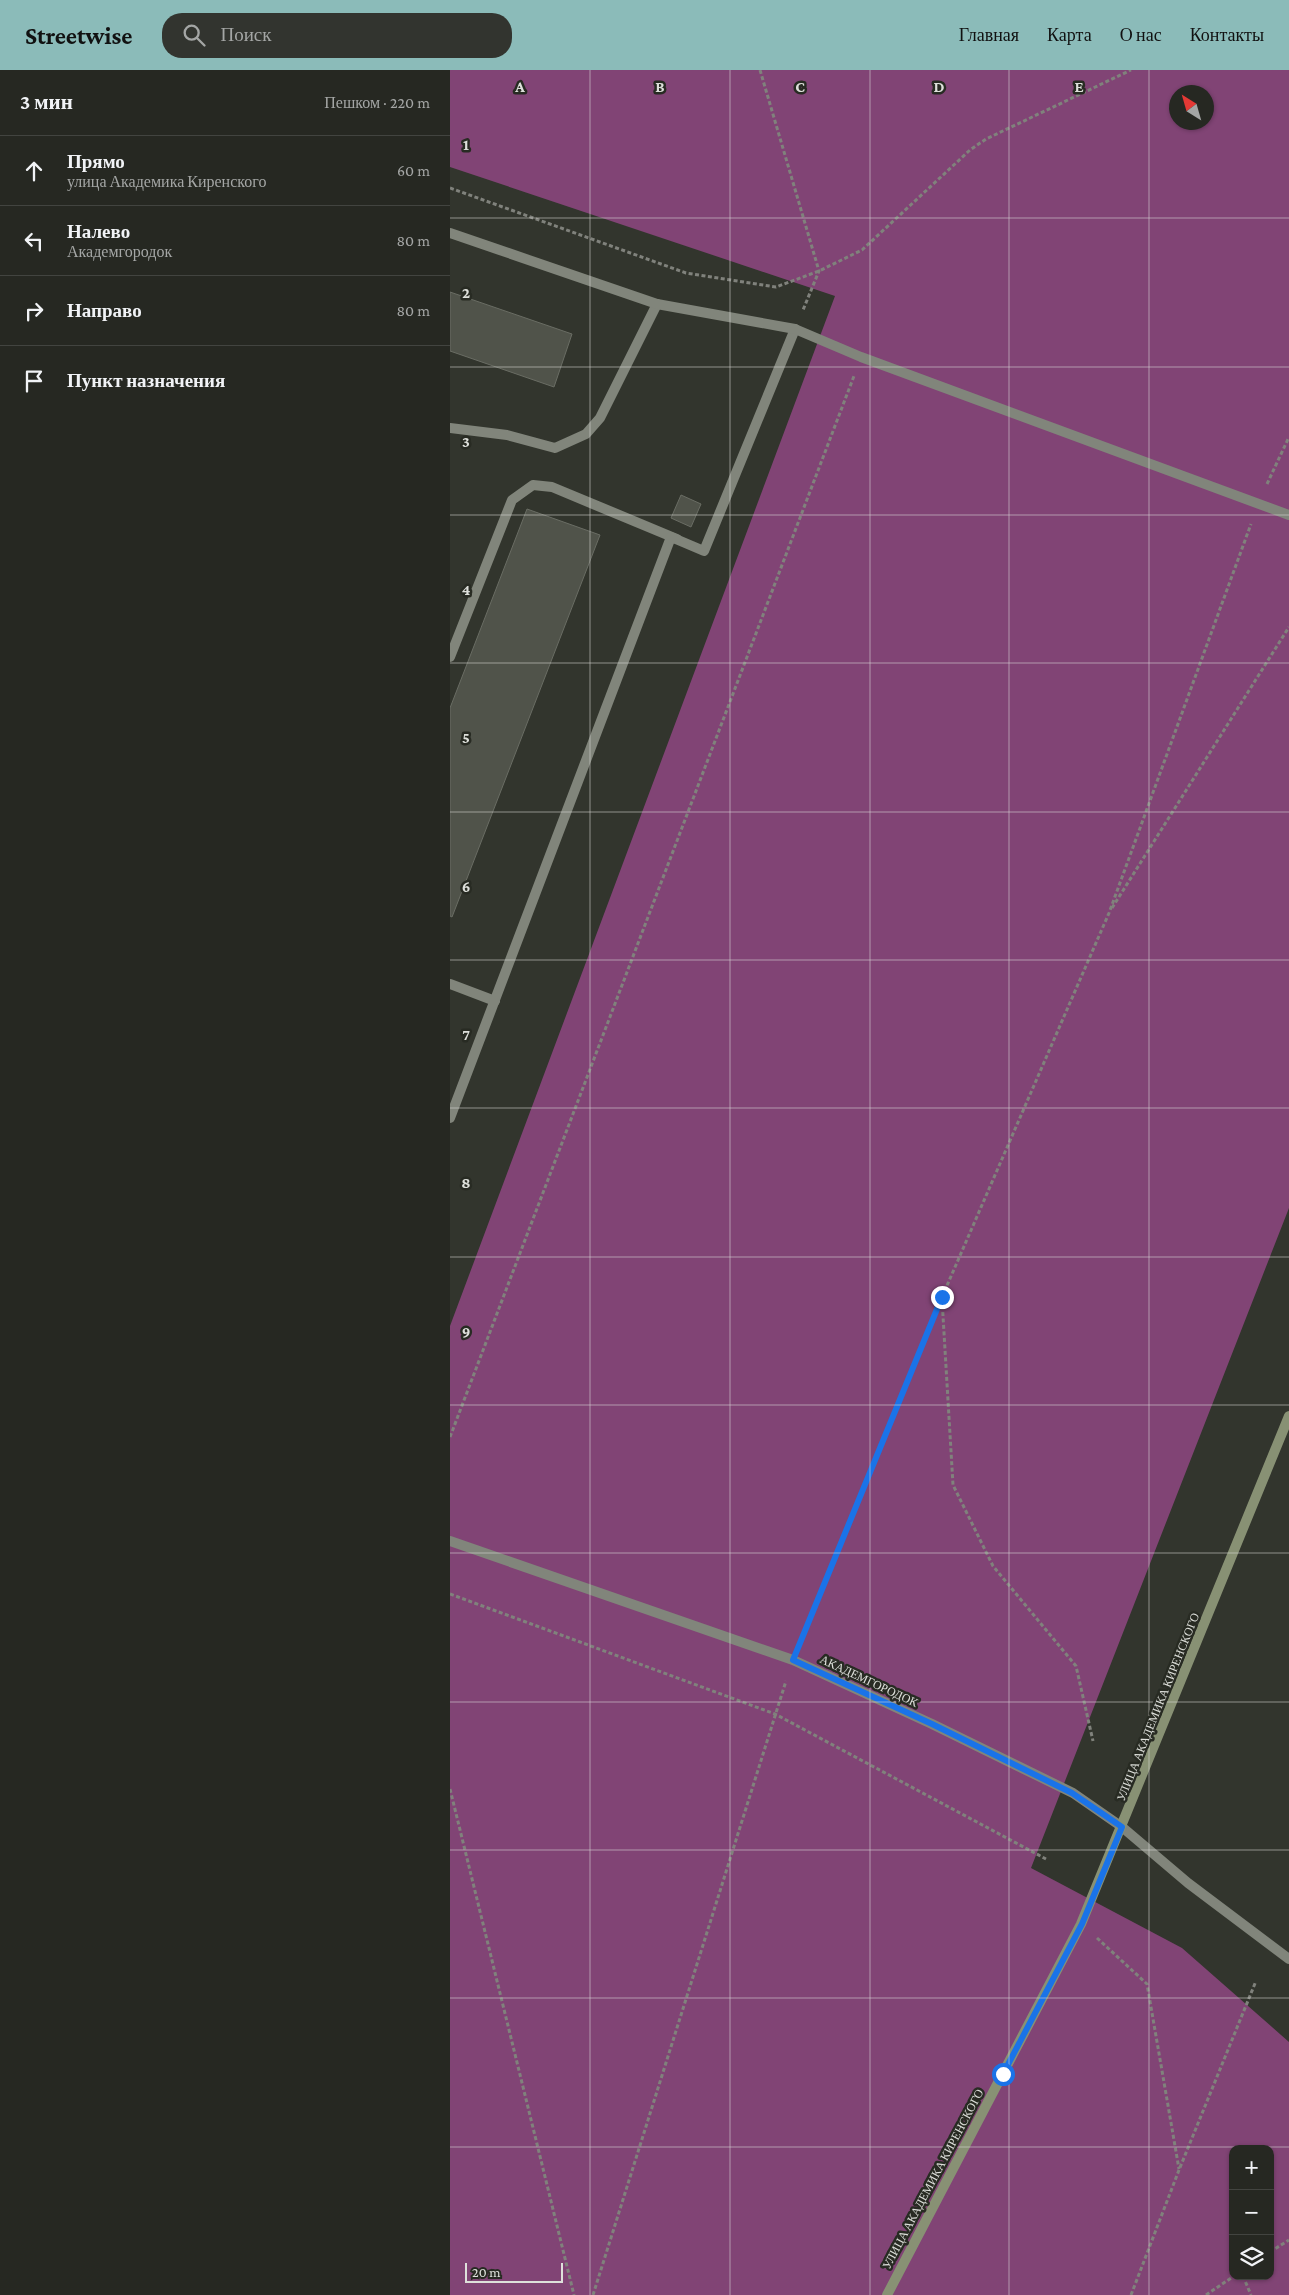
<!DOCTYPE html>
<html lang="ru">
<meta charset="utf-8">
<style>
:root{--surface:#262822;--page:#32342f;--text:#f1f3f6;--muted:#a4a6a5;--line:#424440;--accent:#8bbbb9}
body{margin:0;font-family:"Crimson Pro",serif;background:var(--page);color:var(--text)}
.controls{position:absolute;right:15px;bottom:15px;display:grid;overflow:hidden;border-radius:10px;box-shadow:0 1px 4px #0004}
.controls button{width:45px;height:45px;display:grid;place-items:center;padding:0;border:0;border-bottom:1px solid var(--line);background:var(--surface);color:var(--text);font:25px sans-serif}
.compass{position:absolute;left:719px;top:15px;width:45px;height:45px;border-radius:50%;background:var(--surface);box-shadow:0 1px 4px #0004;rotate:323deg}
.scale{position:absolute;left:15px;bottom:12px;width:98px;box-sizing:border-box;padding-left:5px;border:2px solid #dee0db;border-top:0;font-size:14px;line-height:18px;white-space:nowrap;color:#dee0db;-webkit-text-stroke:4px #282b23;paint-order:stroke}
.stop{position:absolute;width:15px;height:15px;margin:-11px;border:4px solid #1a73e8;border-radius:50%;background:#fff}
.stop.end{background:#1a73e8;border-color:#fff;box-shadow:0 1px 5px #0008}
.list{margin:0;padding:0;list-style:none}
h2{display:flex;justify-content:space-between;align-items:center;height:65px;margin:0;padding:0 20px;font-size:21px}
h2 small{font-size:16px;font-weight:400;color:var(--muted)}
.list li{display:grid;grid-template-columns:32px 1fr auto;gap:15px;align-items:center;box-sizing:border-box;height:70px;padding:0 20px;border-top:1px solid var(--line)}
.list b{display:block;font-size:19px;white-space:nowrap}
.list p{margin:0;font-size:16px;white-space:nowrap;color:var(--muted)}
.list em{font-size:16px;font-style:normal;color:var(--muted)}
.icon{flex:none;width:28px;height:28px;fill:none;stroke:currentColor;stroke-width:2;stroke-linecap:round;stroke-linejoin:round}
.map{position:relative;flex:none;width:839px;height:2225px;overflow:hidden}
header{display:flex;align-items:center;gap:30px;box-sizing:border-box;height:70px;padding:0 25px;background:var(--accent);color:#111}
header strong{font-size:24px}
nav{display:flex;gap:28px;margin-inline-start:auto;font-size:18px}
.search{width:350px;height:45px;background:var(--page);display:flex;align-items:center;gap:12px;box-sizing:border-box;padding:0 18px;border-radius:20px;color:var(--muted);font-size:19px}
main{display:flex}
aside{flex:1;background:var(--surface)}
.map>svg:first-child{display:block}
.forest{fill:#814475;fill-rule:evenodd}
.building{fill:#50534a;stroke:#6a6d64}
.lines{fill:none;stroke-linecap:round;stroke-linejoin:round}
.path{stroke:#80827c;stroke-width:3;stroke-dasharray:4 2.5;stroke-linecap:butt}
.lane{stroke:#81857b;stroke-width:10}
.street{stroke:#81857b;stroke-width:10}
.secondary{stroke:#889174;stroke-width:10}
.route{stroke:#1a73e8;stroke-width:6}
.grid{fill:none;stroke:#dee0db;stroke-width:1;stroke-opacity:0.55}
.labels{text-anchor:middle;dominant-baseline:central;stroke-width:5;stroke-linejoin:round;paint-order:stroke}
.street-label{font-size:12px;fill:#dee0db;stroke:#282b23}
.grid-label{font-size:16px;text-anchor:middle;font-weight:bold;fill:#dee0db;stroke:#282b23;stroke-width:5;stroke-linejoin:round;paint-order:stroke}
</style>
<header>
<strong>Streetwise</strong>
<div class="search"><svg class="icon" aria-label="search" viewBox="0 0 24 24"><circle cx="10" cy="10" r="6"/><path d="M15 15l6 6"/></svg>Поиск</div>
<nav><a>Главная</a><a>Карта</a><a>О нас</a><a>Контакты</a></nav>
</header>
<main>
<aside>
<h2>3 мин<small>Пешком · 220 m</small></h2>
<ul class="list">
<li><svg class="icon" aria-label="ahead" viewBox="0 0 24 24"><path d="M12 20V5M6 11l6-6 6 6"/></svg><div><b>Прямо</b><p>улица Академика Киренского</p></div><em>60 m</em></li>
<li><svg class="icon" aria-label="left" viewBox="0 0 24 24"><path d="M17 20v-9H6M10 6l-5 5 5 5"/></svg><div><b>Налево</b><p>Академгородок</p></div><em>80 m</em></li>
<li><svg class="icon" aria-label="right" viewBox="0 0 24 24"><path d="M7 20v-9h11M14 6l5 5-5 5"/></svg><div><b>Направо</b></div><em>80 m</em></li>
<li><svg class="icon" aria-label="arrive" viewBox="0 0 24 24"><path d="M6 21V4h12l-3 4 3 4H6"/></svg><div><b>Пункт назначения</b></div></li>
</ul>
</aside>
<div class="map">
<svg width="839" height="2225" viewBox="0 0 839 2225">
<rect width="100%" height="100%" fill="#32352d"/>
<path class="forest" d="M0,0H839V1138L581,1798L732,1878L839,1972V2225H0V1256L385,226L0,97ZM726,22H756V52H726ZM783,2079H820V2206H783Z"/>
<g class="building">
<path d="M0,222L122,264L104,317L0,281Z"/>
<path d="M231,425L251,434L241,457L221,448Z"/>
<path d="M77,439L150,465L2,847L0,846V638Z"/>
</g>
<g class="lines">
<g class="path">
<path d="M310,0L369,201L353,240"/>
<path d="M0,118L236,203L326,217L369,201L412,180L520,80L536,69L681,0"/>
<path d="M817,414L839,367"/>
<path d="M662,838L839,557"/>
<path d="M492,1229L503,1415L543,1496L626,1596L643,1671"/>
<path d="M0,1367L404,306"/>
<path d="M0,1524L325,1644L596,1789"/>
<path d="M351,1570L492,1227L659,843L801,454"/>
<path d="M0,1719L124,2225"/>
<path d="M647,1868L697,1914L729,2099"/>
<path d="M820,2182L839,2170"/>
<path d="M793,2206L801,2225"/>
<path d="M143,2225L336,1611"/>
<path d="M681,2225L729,2100L806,1911"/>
<path d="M756,2225L784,2206"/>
</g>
<g class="lane">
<path d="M0,358L57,365L105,378L136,364L150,348L207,234"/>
<path d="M0,587L62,430L83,415L102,417L227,469"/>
<path d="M0,914L45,931"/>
<path d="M0,1048L221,467L254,481L345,259"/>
<path d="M672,1757L738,1813L839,1889"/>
</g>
<g class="street">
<path d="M0,163L207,234L345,259L411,287L839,445"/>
<path d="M0,1471L343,1590L482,1654L623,1723L672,1757"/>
</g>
<path class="secondary" d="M437,2225L631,1854L839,1346"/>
</g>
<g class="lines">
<path class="route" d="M492,1227L343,1590L482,1654L622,1723L672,1757L632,1854L553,2004"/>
</g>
<path class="grid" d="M140,0V2225M280,0V2225M420,0V2225M559,0V2225M699,0V2225M0,148H839M0,297H839M0,445H839M0,593H839M0,742H839M0,890H839M0,1038H839M0,1187H839M0,1335H839M0,1483H839M0,1632H839M0,1780H839M0,1928H839M0,2077H839"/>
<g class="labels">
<g class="street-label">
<text transform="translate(419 1611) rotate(25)">АКАДЕМГОРОДОК</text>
<text transform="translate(708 1637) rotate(-68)">УЛИЦА АКАДЕМИКА КИРЕНСКОГО</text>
<text transform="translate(483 2109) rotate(-62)">УЛИЦА АКАДЕМИКА КИРЕНСКОГО</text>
</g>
</g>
<g class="grid-label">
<text x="70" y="22">A</text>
<text x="210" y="22">B</text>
<text x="350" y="22">C</text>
<text x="489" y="22">D</text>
<text x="629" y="22">E</text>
<text x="16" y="80">1</text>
<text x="16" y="228">2</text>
<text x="16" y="377">3</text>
<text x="16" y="525">4</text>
<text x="16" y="673">5</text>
<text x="16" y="822">6</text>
<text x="16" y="970">7</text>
<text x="16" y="1118">8</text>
<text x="16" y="1267">9</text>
</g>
</svg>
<div class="controls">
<button>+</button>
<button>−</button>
<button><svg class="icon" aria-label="layers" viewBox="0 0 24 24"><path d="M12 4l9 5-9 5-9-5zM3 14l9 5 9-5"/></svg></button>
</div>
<svg class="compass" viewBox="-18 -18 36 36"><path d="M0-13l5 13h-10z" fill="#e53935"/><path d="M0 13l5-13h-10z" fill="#a4a6a5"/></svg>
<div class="scale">20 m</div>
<div class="stop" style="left:553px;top:2004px"></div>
<div class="stop end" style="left:492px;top:1227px"></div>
</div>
</main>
